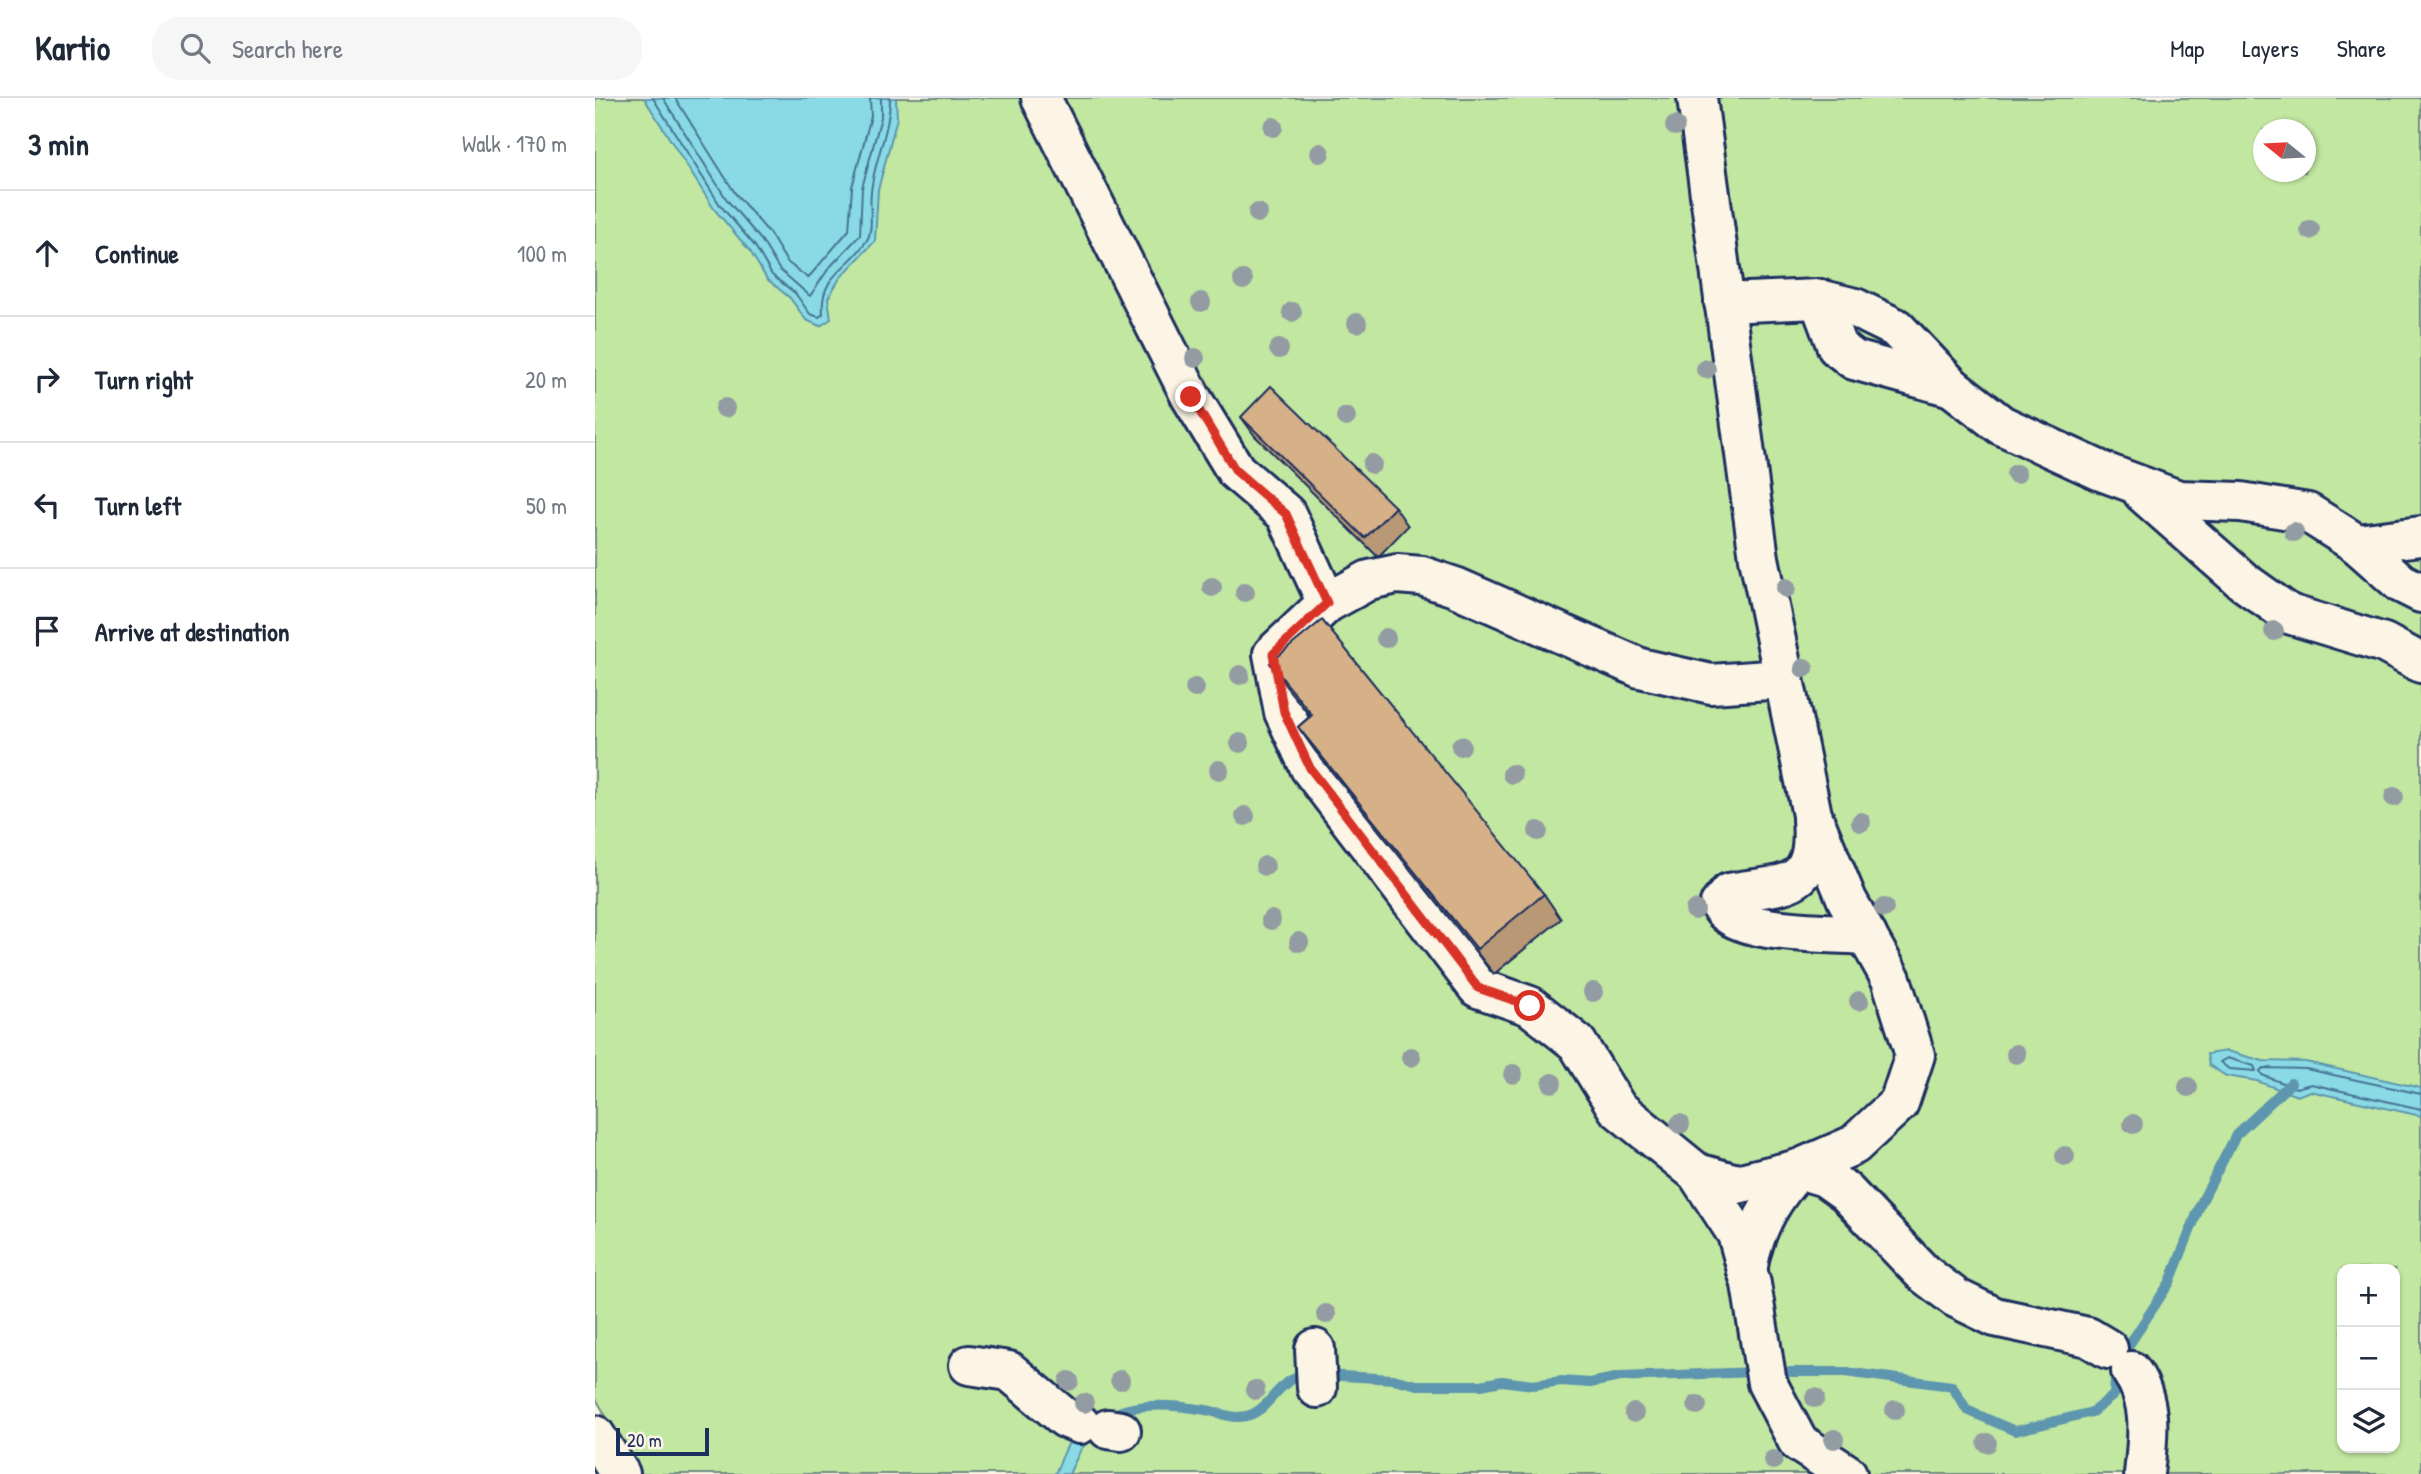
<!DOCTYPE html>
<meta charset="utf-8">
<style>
:root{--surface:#fff;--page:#f6f6f7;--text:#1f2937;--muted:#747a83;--line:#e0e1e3}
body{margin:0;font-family:"Patrick Hand",sans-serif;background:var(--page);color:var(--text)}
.controls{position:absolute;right:21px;bottom:21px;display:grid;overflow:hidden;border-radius:14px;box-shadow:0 2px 5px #0004}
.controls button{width:63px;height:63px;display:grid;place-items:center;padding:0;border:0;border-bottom:2px solid var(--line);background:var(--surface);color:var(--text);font:35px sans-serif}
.compass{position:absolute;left:1658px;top:21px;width:63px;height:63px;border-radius:50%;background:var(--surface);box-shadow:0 2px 5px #0004;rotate:288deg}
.scale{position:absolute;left:21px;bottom:18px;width:93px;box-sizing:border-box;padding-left:7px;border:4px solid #1b2f5e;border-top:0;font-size:19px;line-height:24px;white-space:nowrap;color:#1b2f5e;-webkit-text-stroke:5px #fcf5e5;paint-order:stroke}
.stop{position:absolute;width:21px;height:21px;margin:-16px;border:5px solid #d93025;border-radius:50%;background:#fff}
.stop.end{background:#d93025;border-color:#fff;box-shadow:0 2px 7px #0008}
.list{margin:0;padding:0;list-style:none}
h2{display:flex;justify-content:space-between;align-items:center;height:91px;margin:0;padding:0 28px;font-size:30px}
h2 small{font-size:23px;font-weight:400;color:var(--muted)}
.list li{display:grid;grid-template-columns:46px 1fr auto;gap:21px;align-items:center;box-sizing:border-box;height:126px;padding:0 28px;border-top:2px solid var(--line)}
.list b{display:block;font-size:26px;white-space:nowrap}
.list em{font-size:23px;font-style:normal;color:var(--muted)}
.icon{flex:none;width:38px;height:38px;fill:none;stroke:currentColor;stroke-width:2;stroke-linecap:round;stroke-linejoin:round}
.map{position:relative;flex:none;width:1826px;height:1376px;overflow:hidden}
header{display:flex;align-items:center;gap:42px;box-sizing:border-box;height:98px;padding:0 35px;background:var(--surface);border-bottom:2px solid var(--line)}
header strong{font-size:33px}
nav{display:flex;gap:38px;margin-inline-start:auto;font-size:24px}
.search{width:490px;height:63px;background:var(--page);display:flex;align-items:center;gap:18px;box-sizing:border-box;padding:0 24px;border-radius:28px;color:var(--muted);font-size:26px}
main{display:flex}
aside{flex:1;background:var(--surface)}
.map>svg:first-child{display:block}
.green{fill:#c2e7a1;stroke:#6e8b80;stroke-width:2;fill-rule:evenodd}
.water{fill:#89dae4;stroke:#5d96ae;stroke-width:2}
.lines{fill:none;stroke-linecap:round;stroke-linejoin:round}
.shore{stroke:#477394;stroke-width:2}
.stream{stroke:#5d96ae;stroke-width:10}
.minor-casing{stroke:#1b2f5e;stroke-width:44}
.minor{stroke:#fcf5e5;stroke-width:38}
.tree{fill:#929ca2}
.wall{fill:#b89875;stroke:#1b2f5e;stroke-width:2}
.building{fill:#d6b188;stroke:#1b2f5e;stroke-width:2}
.route{stroke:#d93025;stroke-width:9}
</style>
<header>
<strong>Kartio</strong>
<div class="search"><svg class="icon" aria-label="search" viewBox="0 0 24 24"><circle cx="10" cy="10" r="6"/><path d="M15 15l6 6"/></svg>Search here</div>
<nav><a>Map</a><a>Layers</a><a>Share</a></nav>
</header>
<main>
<aside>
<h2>3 min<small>Walk · 170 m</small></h2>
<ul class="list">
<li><svg class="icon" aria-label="ahead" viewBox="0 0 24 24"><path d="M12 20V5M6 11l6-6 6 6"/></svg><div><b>Continue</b></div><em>100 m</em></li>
<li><svg class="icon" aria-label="right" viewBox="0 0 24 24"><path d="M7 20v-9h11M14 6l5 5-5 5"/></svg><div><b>Turn right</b></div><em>20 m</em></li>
<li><svg class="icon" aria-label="left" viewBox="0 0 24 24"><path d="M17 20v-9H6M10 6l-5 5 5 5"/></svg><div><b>Turn left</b></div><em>50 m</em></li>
<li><svg class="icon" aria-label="arrive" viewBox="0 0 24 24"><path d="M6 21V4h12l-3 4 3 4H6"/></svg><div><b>Arrive at destination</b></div></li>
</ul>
</aside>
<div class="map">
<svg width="1826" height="1376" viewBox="0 0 1826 1376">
<rect width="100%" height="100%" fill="#fcf5e5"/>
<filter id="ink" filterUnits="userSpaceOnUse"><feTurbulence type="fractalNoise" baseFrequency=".0143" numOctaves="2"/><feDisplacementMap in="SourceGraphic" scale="14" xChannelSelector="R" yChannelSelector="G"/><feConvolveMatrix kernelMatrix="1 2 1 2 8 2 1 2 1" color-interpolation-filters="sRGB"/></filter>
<g filter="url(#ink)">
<path class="green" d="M0,0H1826V1376H44L0,1299ZM1668,32H1710V74H1668ZM1747,1171H1800V1350H1747Z"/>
<g class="water">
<path d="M49,0H301L302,20L283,92L280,143L245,180L233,200L236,221L225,228L211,222L195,200L172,181L155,153L119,111Z"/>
<path d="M1632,953L1668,963L1711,964L1826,990V1018L1715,993L1702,998L1662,983L1631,978L1614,967L1612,956Z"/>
<path d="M525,1312L486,1351L474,1376H460C475,1339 483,1319 525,1312Z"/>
</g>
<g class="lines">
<g class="shore">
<path d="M58,0L125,107L160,148L177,177L200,195L215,216L224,219L228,216C224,176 255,171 272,142C279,131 274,107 276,94C279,62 295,33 295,0"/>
<path d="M68,0L132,102L167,143L184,171L215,198L234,170L265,137L267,90L286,19V0"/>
<path d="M80,0L140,95L175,136L192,164L213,180L254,132L257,89L276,18L275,0"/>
<path d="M1632,960L1659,968L1661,973L1634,971L1625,964Z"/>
<path d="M1826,996L1711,971L1668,970L1665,973L1667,977L1701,990L1716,986L1826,1011"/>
</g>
<g class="stream">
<path d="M1178,1274H1250L1357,1288L1372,1312L1420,1333L1497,1314L1519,1297L1521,1267L1575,1184L1607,1103L1641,1037L1696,985"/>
<path d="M730,1277L798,1281L822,1287H886L907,1283L938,1287L966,1283L995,1285L1025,1279L1163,1274"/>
<path d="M515,1318C541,1303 581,1307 611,1312C621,1314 633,1319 643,1319C678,1318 678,1278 715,1277"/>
</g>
<defs>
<g id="minor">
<path d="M446,0L596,299L641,373L691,416L732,505L678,556L689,614L715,670L883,890L935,908L982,945L1022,1010L1102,1075L1142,1136L1156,1186L1172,1285L1203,1344L1252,1376"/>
<path d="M1224,201L1242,249L1259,262L1357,289"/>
<path d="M1129,205L1224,201L1260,210L1301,230L1357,289L1406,327L1506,373L1584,402L1646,404L1713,415L1762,446L1826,438"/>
<path d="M1548,395L1649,484L1694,516L1789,545L1826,565"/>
<path d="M1762,446L1806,485L1826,495"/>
<path d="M732,505L774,482L802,476L827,478L860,489L1045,570L1116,586L1188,581"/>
<path d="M1217,721C1223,794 1189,785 1134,795L1125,806C1136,838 1240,834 1272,837"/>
<path d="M1102,1075L1142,1086L1204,1071L1259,1047L1304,1005L1320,957L1296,881L1252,802L1217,717L1164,460L1102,0"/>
<path d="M1152,1173C1158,1133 1176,1100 1204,1071L1230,1079L1251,1094L1328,1175L1361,1200L1400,1219L1493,1239L1513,1251"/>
<path d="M720,1251L722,1290"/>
<path d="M374,1267L414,1273L470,1320L485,1326"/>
<path d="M1536,1273C1558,1304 1553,1339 1549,1376"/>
<path d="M513,1331L526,1333"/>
<path d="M0,1337L25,1376"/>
</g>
</defs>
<use href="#minor" class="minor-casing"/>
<use href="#minor" class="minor"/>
</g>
<g class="tree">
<circle cx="1080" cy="28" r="10"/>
<circle cx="678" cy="29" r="10"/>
<circle cx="725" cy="55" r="10"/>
<circle cx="663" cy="115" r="10"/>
<circle cx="1715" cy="132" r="10"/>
<circle cx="648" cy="182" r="10"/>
<circle cx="606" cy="204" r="10"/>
<circle cx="697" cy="214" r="10"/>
<circle cx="762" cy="225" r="10"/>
<circle cx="684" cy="251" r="10"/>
<circle cx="600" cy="260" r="10"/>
<circle cx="1111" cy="271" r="10"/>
<circle cx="130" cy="310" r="10"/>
<circle cx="751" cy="319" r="10"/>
<circle cx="777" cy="366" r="10"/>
<circle cx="1421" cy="376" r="10"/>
<circle cx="1699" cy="434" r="10"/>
<circle cx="617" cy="489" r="10"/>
<circle cx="1191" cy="490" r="10"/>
<circle cx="650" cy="494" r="10"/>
<circle cx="1679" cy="533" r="10"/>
<circle cx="791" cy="540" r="10"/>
<circle cx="1209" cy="570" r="10"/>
<circle cx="645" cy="577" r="10"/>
<circle cx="600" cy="590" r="10"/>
<circle cx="645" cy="645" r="10"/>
<circle cx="866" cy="648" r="10"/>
<circle cx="624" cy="672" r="10"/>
<circle cx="917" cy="676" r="10"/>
<circle cx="1799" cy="699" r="10"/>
<circle cx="650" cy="718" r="10"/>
<circle cx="1266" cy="724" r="10"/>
<circle cx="943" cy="733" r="10"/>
<circle cx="670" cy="768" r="10"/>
<circle cx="1289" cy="810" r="10"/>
<circle cx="1100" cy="812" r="10"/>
<circle cx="676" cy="822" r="10"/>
<circle cx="704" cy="844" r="10"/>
<circle cx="998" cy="894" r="10"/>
<circle cx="1264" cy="903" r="10"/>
<circle cx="1421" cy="956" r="10"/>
<circle cx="816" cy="959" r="10"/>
<circle cx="918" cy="976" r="10"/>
<circle cx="957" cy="985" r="10"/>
<circle cx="1593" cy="989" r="10"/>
<circle cx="1085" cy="1026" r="10"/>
<circle cx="1538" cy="1026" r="10"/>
<circle cx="1470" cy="1058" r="10"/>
<circle cx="731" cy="1216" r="10"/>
<circle cx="525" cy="1282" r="10"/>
<circle cx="474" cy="1283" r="10"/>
<circle cx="660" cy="1292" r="10"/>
<circle cx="1220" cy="1300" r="10"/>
<circle cx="489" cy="1305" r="10"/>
<circle cx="1102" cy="1307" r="10"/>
<circle cx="1300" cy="1312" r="10"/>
<circle cx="1039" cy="1315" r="10"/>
<circle cx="1239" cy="1341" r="10"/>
<circle cx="1392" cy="1345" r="10"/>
<circle cx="1178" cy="1362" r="10"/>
</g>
<g class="wall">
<path d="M646,319L800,409L813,428L783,459L660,338Z"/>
<path d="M675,565L949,796L966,821L899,876L720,653L703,629L715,618L692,590Z"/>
</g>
<g class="building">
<path d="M676,288L800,409L770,440L646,319Z"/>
<path d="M727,522L949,796L882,851L703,629L717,617L675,565Z"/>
</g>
</g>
<g class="lines" filter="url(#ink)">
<path class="route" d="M596,299L641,373L691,416L732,505L678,556L689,614L715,670L883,890L935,908"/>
</g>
</svg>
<div class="controls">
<button>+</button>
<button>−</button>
<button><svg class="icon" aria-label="layers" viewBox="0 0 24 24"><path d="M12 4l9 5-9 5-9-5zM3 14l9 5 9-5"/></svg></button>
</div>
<svg class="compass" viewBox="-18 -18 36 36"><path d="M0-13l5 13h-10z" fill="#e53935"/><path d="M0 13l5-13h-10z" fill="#747a83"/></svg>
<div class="scale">20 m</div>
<div class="stop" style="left:935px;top:908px"></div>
<div class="stop end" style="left:596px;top:299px"></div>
</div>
</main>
